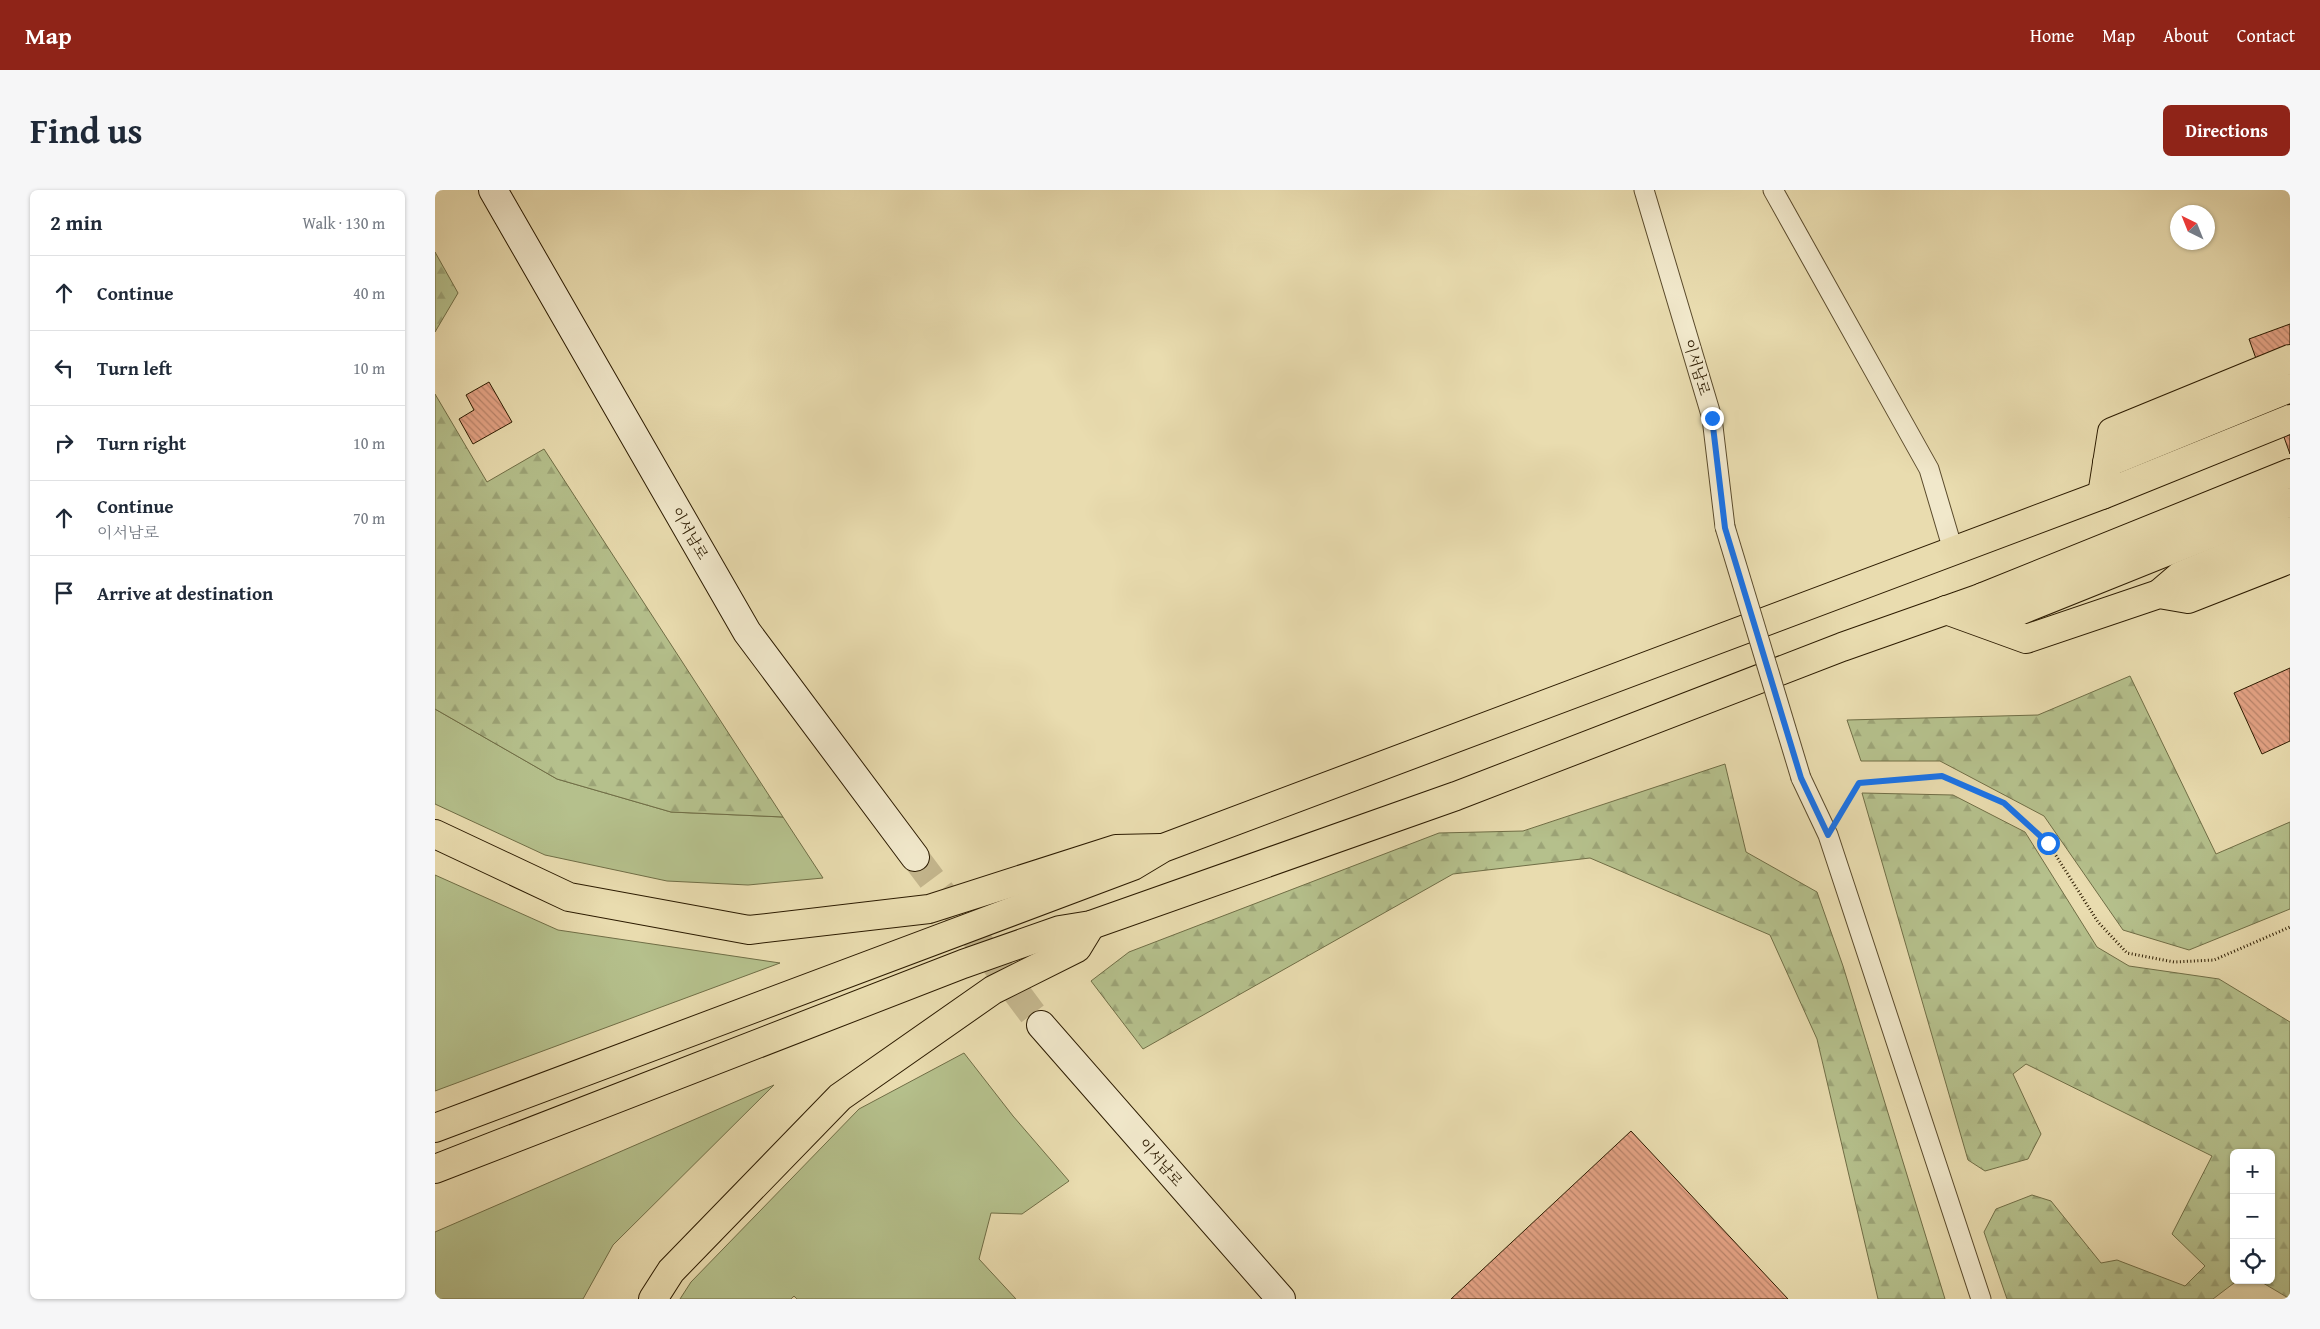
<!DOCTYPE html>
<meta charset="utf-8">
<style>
:root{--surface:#fff;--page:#f6f6f7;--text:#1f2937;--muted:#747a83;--line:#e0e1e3;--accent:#8f2418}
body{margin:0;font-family:"Gentium Book Plus","Noto Serif KR",serif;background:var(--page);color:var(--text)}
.controls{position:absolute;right:15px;bottom:15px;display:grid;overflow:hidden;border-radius:8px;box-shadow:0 1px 4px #0004}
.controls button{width:45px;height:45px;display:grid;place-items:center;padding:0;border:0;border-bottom:1px solid var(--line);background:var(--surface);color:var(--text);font:25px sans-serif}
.compass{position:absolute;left:1735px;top:15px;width:45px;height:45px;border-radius:50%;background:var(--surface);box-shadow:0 1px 4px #0004;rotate:317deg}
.stop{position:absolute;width:15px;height:15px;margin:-11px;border:4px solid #1a73e8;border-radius:50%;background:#fff}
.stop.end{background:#1a73e8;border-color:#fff;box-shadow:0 1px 5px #0008}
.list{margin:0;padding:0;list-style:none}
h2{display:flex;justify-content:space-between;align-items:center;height:65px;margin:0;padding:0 20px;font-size:21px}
h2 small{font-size:16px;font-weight:400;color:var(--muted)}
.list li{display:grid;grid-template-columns:32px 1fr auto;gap:15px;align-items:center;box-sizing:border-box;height:75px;padding:0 20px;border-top:1px solid var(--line)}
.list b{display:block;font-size:19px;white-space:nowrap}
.list p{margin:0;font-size:16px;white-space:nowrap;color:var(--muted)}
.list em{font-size:16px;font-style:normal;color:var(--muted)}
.icon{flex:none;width:28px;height:28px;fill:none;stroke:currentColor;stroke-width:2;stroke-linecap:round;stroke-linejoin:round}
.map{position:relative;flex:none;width:1855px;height:1109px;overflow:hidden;border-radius:8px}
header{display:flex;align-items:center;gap:30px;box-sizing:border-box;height:70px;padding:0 25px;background:var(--accent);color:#fff}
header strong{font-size:24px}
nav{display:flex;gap:28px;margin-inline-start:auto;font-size:18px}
.intro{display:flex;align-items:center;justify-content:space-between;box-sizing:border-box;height:120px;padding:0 30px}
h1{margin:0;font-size:35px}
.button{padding:12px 22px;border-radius:8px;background:var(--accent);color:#fff;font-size:18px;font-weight:700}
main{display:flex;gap:30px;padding:0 30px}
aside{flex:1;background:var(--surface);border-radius:8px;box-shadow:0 1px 4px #0004}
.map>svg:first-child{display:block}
.grass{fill:#b5c08c;stroke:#706e46}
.forest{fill:url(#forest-firs);stroke:#706e46}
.building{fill:url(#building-back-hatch);stroke:#2c1b00}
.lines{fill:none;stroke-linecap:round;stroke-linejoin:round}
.secondary-tunnel{stroke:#c3b58c;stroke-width:28;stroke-dasharray:28 14;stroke-linecap:butt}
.lane-casing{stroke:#5b4b2c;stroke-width:21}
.secondary-casing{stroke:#2c1b00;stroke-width:30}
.highway-casing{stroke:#2c1b00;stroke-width:30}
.path{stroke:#2c1b00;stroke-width:3;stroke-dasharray:1 2.5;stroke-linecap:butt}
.lane{stroke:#f1e8cb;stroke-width:19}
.secondary{stroke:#f1e8cb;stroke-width:28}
.highway{stroke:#e9dcaf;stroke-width:28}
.lane-bridge-casing{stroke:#5b4b2c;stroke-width:21;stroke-linecap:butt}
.lane-bridge{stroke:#f1e8cb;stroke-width:19}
.route{stroke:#1a73e8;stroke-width:6}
.labels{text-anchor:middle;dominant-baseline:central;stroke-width:4;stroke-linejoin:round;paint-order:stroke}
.street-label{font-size:15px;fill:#2c1b00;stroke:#f1e8cb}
</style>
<header>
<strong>Map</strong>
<nav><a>Home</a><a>Map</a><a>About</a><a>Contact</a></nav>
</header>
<div class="intro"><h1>Find us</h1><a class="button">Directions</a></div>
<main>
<aside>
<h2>2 min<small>Walk · 130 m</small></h2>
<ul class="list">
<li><svg class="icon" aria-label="ahead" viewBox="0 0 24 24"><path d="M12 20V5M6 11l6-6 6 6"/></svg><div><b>Continue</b></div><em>40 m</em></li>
<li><svg class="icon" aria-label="left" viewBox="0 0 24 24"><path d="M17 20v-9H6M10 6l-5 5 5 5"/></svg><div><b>Turn left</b></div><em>10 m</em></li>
<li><svg class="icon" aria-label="right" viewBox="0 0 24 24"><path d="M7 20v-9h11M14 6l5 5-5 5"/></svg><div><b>Turn right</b></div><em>10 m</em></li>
<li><svg class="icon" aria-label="ahead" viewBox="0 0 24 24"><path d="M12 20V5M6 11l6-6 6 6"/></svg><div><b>Continue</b><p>이서남로</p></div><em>70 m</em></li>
<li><svg class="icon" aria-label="arrive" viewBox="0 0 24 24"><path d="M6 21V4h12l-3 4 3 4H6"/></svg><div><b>Arrive at destination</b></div></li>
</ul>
</aside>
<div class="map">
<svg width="1855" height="1109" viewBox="0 0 1855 1109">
<defs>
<pattern id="forest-firs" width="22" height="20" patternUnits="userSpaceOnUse" patternTransform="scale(1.25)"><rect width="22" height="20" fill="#b5c08c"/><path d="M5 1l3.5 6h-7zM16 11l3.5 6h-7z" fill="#9ca477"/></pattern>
<pattern id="building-back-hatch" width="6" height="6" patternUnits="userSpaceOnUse" patternTransform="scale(1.25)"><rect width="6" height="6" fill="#e3a284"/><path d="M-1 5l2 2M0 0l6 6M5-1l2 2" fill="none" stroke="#b8836a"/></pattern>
</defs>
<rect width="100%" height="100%" fill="#e9dcaf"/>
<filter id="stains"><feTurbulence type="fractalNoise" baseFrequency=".004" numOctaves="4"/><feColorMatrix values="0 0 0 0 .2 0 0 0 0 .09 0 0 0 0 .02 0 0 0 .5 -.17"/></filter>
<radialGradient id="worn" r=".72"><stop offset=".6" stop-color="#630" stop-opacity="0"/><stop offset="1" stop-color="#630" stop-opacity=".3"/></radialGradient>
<g class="grass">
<path d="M0,519L122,589L236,622L348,627L388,688L313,695L232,691L110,665L0,614Z"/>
<path d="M0,685L123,740L345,773L0,901Z"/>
<path d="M529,863L578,926L634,991L587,1024L556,1023L544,1069L581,1109H362L359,1106L356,1109H245L256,1092L424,919Z"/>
<path d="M339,895L178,1055L148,1109H0V1042Z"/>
</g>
<g class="forest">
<path d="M0,62L23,103L0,142Z"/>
<path d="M0,204L52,292L109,259L348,627L236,622L122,589L0,519Z"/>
<path d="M1695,486L1781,664L1855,632V719L1754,760L1688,740L1609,626L1505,571H1426L1412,530L1603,525Z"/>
<path d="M1290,574L1311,662L1382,702L1408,776L1510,1109H1443L1382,849L1335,745L1155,668L1018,684L708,859L656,791L694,762L1004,643L1088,641Z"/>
<path d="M1427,603L1518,605L1590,642L1662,757L1694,776L1784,789L1855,832V1109L1823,1090H1836V963H1799V1090H1803L1778,1109H1572L1549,1042L1561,1019L1597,1005L1616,1011L1666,1073L1682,1070L1750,1096L1770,1076L1737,1044L1777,966L1591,874L1578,884L1606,944L1593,969L1550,981L1533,970Z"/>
</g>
<g class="building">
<path d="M1855,134V264L1814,149Z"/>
<path d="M54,192L77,232L38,254L24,229L39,220L31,205Z"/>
<path d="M1855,478V551L1827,564L1799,503Z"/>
<path d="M1196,941L1353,1109H1016Z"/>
</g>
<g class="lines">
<path class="secondary-tunnel" d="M480,667L606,835"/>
<defs>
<g id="lane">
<path d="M1209,0L1277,228L1290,337"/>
<path d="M1338,0L1494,279L1518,360"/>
<path d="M1366,588L1393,645L1546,1109"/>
</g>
<g id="secondary">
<path d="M58,0L312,442L480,667"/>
<path d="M606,835L846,1109"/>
</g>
<g id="highway">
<path d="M1672,273L1855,198"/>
<path d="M1667,305L1677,242L1855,169"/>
<path d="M1724,404L1745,386L1855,341"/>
<path d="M1548,407L1579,423L1855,312"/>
<path d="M1511,420L1591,449L1724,404L1753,409L1855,369"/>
<path d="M0,644L134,707L314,740L494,719L681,659L726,658"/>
<path d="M0,938L698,676L728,658L1667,305L1855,229"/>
<path d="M0,979L528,774L625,740L656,735L1021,606L1407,457L1543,409L1855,283"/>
<path d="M218,1109L236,1081L405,907L558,800L642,758L656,735"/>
</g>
</defs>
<use href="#lane" class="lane-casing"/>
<use href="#secondary" class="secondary-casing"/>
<use href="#highway" class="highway-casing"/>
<path class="path" d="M1410,616L1424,593L1507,586L1569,613L1613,653L1663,732L1692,763L1739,772L1779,770L1855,737"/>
<use href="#lane" class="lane"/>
<use href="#secondary" class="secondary"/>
<use href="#highway" class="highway"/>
<defs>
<path id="lane-bridge" d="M1290,337L1366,588"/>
</defs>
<use href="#lane-bridge" class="lane-bridge-casing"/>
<use href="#lane-bridge" class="lane-bridge"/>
</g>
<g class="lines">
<path class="route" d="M1277,228L1290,338L1366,588L1393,645L1424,593L1507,586L1569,613L1613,653"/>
</g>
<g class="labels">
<g class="street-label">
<text transform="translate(1262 177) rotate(73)">이서남로</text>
<text transform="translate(255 343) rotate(60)">이서남로</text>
<text transform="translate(726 972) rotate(49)">이서남로</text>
</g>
</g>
<rect width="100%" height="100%" filter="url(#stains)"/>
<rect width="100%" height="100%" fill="url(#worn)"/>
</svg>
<div class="controls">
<button>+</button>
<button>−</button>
<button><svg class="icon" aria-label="locate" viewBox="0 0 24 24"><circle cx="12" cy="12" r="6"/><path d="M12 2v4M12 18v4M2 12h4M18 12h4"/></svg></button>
</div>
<svg class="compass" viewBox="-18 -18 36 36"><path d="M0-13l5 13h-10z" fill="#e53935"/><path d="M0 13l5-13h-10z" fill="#747a83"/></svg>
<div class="stop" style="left:1613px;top:653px"></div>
<div class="stop end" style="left:1277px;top:228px"></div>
</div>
</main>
